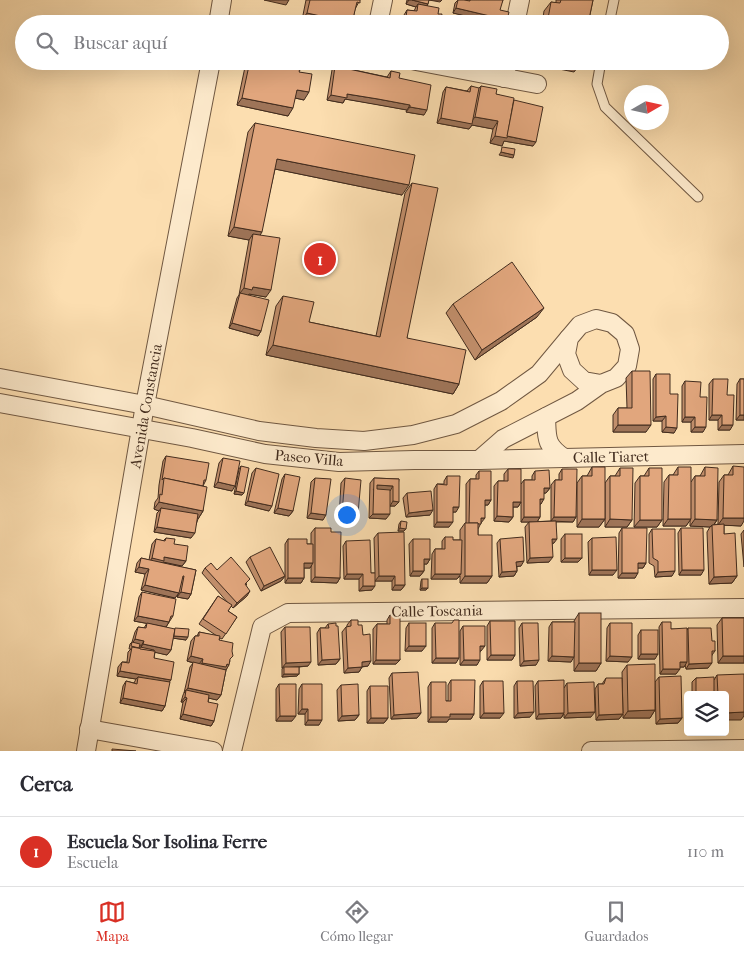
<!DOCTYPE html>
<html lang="es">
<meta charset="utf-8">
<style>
:root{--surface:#fff;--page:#f7f7f7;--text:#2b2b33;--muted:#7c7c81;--line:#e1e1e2;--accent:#d93025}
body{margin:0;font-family:"IM FELL French Canon",serif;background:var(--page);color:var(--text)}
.controls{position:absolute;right:15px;bottom:15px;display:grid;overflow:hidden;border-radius:5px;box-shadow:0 5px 20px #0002}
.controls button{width:45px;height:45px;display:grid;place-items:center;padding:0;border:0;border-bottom:1px solid var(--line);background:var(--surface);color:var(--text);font:25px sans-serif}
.compass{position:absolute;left:624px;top:85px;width:45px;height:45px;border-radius:50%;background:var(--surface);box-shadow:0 5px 20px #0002;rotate:81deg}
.you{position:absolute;left:346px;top:514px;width:18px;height:18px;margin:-12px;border:4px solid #fff;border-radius:50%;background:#1a73e8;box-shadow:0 0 0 8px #1a73e833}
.badge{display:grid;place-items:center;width:32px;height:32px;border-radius:50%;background:var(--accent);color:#fff;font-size:16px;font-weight:700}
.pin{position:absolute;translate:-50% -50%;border:2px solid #fff;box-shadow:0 1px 5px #0006}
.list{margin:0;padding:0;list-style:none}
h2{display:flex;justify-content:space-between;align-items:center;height:65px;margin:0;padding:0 20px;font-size:21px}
h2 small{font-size:16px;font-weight:400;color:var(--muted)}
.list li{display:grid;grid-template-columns:32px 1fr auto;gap:15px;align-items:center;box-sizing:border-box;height:70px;padding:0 20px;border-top:1px solid var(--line)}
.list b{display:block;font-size:19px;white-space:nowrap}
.list p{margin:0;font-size:16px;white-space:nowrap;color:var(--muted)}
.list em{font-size:16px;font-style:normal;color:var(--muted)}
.icon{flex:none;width:28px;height:28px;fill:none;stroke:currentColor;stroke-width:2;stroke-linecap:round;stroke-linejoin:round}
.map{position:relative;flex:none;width:744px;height:751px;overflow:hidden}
.search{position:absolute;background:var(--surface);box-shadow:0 5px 20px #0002;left:15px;right:15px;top:15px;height:55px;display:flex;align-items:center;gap:12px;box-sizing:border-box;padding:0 18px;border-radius:28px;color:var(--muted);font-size:19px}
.sheet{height:135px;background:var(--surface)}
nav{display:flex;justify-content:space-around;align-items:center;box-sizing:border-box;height:70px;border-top:1px solid var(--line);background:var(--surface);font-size:14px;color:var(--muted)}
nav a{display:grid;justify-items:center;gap:2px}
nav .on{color:var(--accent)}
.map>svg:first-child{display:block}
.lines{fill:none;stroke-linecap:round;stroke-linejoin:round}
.service-casing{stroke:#705842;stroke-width:11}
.minor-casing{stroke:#705842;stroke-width:20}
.service{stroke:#fdeacc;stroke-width:9}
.minor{stroke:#fdeacc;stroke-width:18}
.wall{fill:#c28f6c;stroke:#422c1e}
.shaded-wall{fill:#9e7458;stroke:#422c1e}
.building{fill:#e1a67d;stroke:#422c1e}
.labels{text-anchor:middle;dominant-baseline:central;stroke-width:4.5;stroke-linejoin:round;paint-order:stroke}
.street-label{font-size:15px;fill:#422c1e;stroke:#fdeacc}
</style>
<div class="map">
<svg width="744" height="751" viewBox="0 0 744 751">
<rect width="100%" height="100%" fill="#fcdeb0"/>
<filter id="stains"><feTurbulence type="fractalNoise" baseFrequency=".004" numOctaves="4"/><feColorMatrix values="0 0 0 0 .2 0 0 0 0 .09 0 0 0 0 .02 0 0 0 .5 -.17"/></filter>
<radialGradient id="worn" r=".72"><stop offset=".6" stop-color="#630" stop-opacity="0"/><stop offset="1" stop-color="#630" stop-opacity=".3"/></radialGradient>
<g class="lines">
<defs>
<g id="service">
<path d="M609,24L614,0"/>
<path d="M601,61L597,84L605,107L698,197"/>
</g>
<g id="minor">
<path d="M218,24L222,0"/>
<path d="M378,24L383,0"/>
<path d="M515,24L520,0"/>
<path d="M416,61L537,84"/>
<path d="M504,78L508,61"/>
<path d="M0,378L145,405L259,431L316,438L364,441L413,435L456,424L501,401L539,374L569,338"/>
<path d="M0,403L192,438L265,454L339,462L414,460H479L503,439L577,401L601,384L616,378L627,366L630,349L625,334L612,323L596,319L580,325L569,338L566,354L572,370L584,381L601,384"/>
<path d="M546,417C547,438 545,445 564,458"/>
<path d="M479,460L744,454"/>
<path d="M89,729L213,751"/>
<path d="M86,751L145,405L211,61"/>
<path d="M232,751L262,627L288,613L744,608"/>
<path d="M591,751L744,749"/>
</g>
</defs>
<use href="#service" class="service-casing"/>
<use href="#minor" class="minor-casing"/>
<use href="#service" class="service"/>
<use href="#minor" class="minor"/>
</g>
<g class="wall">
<path d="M306,0H360L355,9L352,24H318L302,20Z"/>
<path d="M407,0H429L427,6L438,14L440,24H402L404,15L407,10L414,11L416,7L406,4Z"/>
<path d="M458,0L467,1L468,0H503L491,24H456L457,20L460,15L469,16L453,13L455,3Z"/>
<path d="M556,0H593L588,24H542L544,11L551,2L556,3Z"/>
<path d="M249,61H259L304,100L295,98L288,116L237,105L245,67Z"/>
<path d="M335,66L387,77L391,71L399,78L424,115L406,112L407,110L375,104L345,99L343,103L327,100L332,70Z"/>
<path d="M471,86L478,89L481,86L496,94L514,100L533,146L504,141L502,146L490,143L493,129L472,125L469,129L437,123L443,92L446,87L467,91Z"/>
<path d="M255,123L402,195L275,169L260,235L266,297L249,294L248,295L261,331L258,336L229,328L237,298L239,295L249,240L228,236L248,132Z"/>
<path d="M412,183L407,338L459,384L453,394L266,355L276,306L283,296L309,322L376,336L405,193Z"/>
<path d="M453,304L537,317L475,360L446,313Z"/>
<path d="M632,371L646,432H613V415L618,408H627L626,378Z"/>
<path d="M656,374L674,433L662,432V421H653V379Z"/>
<path d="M713,379L730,430H718V420H709V384Z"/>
<path d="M740,379H744V420H736L737,384Z"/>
<path d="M685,381L703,432H691V422H682V386Z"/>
<path d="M166,456L206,480L203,486V511L198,519L191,538L154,532L157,513L159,511L154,509L155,502L158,498L159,485L163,461Z"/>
<path d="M223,458L232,491L214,487L219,463Z"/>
<path d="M241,466L242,495L234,494L239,469Z"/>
<path d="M733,466L741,526L724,525V534L737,576L732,583L709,584L707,532L710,527L690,526V520L686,526H663L664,482L669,475H673L678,467L691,482L695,476H700L705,467L717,520L714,525L718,524L719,482L724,475H728Z"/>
<path d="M592,467L605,519L599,527H577V483L582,476H587Z"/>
<path d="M256,468L269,511L245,505L252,473Z"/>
<path d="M620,468L632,520L627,527H605V483L610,476H615Z"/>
<path d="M649,468L662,520L657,527H634L635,483L640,476H644Z"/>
<path d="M508,469L521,484L524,480H532V476L535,471L550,488L546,493H544L541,504H540V517L537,522H521V502L518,507H513V517L509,522L494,521V486L498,481H504V474Z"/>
<path d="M562,469L576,517L573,522H556L554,543L552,544L549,562L527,563L525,527L529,522L551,521V485L555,480H559V474Z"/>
<path d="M479,471L491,500L488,505H485L481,523L478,529V535L492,576L487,583H460V576L457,579H431L432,554L435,549H442V541L445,537L453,540H460V530L465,523H466V484L470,479H476V475Z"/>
<path d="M285,474L293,511L289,516L274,513L282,479Z"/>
<path d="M447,476L456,512H453L449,527H434V489L437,484H444V481Z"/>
<path d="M315,478L323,520L307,518L311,482Z"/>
<path d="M345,478L358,514L355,519L339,518L341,483Z"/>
<path d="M374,478L399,479L395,506H390L386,519L369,518L370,483Z"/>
<path d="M407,493L430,515L406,517L403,498Z"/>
<path d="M401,521L406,529L404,531H398L399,524Z"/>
<path d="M315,528L331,532L340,578L337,583L311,582V566L310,568H304V578L301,583H285V544L288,539L307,544H311V533Z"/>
<path d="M622,528L646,563L643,568H638L635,578H618L619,533Z"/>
<path d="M681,528L701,575H679L678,533Z"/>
<path d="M652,529L672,576L655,577L654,566L649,563V534Z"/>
<path d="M744,530V567L741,534Z"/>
<path d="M378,533L405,585L401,590H392V581H375L372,590L359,591V579H344L343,546L346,541L371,573H375L374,538Z"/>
<path d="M565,534L582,558L578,562H561V539Z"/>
<path d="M166,538L174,544L186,561L182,566L163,562L162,563L196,570L191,594L188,599L177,597L178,594L175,598L141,590L145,574L135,572L137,563L141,558L149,560L152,544L156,539L163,541Z"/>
<path d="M592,538L613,575H589L588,542Z"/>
<path d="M413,539L430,559L427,564H424V571L420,576H410L409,544Z"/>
<path d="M500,539L521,566H517V571L514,576L499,577L497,543Z"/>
<path d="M250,557L285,576L281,581L261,591L246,562Z"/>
<path d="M205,568L217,570L247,584L246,585L247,596L233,608L231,606L228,611L237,617L222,639L220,638L219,640L230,661L226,670L221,695L217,700L209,698L208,702L214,721L211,726L180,719L183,702H181L183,695L184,693L190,667L193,663L187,661L191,641L195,636H197L199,632L217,636L199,624L218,596L228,603L202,573Z"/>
<path d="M422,579L426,590H420L421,581Z"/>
<path d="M142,592L173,616L166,627L134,621L139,597Z"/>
<path d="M579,613L601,663L596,671H574V650L571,662L548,661L549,627L552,622H574V621Z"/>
<path d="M390,615L400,660L396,664H373V629L377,624H387V620Z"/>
<path d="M722,618H744V663H718L717,625Z"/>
<path d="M351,620L358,625L363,635L368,666L362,667L359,672L344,673L342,632L346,627H347V625Z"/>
<path d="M490,621L515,655L512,660H487V626Z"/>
<path d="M662,622L671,629L687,630L688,628L712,641L715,651L712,655L708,668L686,669L685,665L684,667H680L676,674H660L659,627Z"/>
<path d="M147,623L186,640L173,638L171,650L167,655L155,652L154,658L171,680L169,682L165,706L162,711L120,703L123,686L126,681L134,683L136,679L117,676L118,667L122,662H127L128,652L131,649H129L130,644L132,642L135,632L138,627L144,628Z"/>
<path d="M409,623L422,651H405L406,628Z"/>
<path d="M435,623L456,663H432V628Z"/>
<path d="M522,623L536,665L520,666L519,628Z"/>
<path d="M610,623L628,662L606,661L607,628Z"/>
<path d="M328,624L340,659L336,664L318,665L317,633L320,628H325Z"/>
<path d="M463,626L481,651H480L477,665H460V631Z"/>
<path d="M285,627L308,666L299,667V674L297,676L282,677V669L283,667L282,668L281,632Z"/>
<path d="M641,630L655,659H638V635Z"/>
<path d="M627,665L655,710L650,718H623V714L619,719L596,720L595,689L598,684H602L606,678L623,713L622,672Z"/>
<path d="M392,673L421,713L417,718L391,719L389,678Z"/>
<path d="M717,675L741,720L725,695H692V682L696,678L714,680Z"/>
<path d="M659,677L682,718L678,723L656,724L655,682Z"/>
<path d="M451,680L474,714L471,719H449L447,722H428V687L431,682L446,701H448V685Z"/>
<path d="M483,681L500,718H480V686Z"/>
<path d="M517,681L530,717L514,718V686Z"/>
<path d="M538,681L564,688L567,683L591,717L564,718V714L561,718L536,719L535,686Z"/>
<path d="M279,684L292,721H276V689Z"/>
<path d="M302,684L319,725H305V714H298L299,689Z"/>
<path d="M341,685L359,715L355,720L338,721L337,690Z"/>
<path d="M370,686L388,718L384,723H367V691Z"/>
</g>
<g class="shaded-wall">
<path d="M264,0H289L286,5Z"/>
<path d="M409,0H412L428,4L425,9L418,4L416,7L406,4Z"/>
<path d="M429,0H442L440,2Z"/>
<path d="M456,8L507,20L504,24H498L453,13Z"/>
<path d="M307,13L352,23V24H318L302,20Z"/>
<path d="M536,61H573L581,63L574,72L534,64Z"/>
<path d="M297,90L309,92L304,100L291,97Z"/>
<path d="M347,94L378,99L410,105L407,110L345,99L343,103L327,100L331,95Z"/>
<path d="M242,98L293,108L288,116L237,105Z"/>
<path d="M410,107L427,110L424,115L406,112Z"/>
<path d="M475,117L498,121L493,129L472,125L469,129L437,123L441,118L470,123Z"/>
<path d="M495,136H506L536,142L533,146L504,141L502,146L490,143Z"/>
<path d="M501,152L514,155L513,158L499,155Z"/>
<path d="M277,159L409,185L402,195L270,168Z"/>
<path d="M234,227L262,232L256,242L253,234L249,240L228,236Z"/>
<path d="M253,287L271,290L266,297L249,294L247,297L240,293L244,288Z"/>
<path d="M544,308L537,317L475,360L482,350Z"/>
<path d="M232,323L261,331L258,336L229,328Z"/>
<path d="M273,345L459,384L453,394L266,355Z"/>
<path d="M712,415H722L718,420H709Z"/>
<path d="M740,415H744V420H736Z"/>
<path d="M666,416L662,421H653L656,417Z"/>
<path d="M685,417H695L691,422H682Z"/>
<path d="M618,425H651L646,432H613Z"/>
<path d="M722,425H733L730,430H718Z"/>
<path d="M666,427L677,428L674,433L662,432Z"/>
<path d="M695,427H706L703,432H691Z"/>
<path d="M218,482L235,486L232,491L214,487Z"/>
<path d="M377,485L393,486L390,491L373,490Z"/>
<path d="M544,488H550L546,493H541Z"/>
<path d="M236,491L244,493L242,495L234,494Z"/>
<path d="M540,499H544L541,504H537Z"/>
<path d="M485,500H491L488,505H481Z"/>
<path d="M248,501L272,506L269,511L245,505Z"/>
<path d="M393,501L399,502L395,506H390Z"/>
<path d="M159,502L203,511L198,519L161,508L159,511L154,509Z"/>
<path d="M513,502H521L518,507H509Z"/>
<path d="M453,507H459L456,512H449Z"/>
<path d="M278,508L293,511L289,516L274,513Z"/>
<path d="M433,510L430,515L406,517L409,513Z"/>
<path d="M311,513L326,515L323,520L307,518Z"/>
<path d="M342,513L358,514L355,519L339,518Z"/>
<path d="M373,514H390L386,519L369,518Z"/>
<path d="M497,516L513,517L509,522L494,521Z"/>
<path d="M524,517H540L537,522H521Z"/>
<path d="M554,517H576L573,522L551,521Z"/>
<path d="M481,518H485L481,523H477Z"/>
<path d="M723,518H744V521L741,526L718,525Z"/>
<path d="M582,519H605L599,527H577Z"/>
<path d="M610,519L632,520L627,527H605Z"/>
<path d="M668,519H691L686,526H663Z"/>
<path d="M695,519L717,520L712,527V525L710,527L690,526Z"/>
<path d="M640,520H662L657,527H634Z"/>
<path d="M437,522H453L449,527H434Z"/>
<path d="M157,527L195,533L191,538L154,532Z"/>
<path d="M400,528L406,529L404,531H398Z"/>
<path d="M552,539H557L554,543L548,544Z"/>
<path d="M164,557L186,561L182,566L163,562L160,566L149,563L152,558Z"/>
<path d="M553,557L549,562L527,563L530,558Z"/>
<path d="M565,558H582L578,562H561Z"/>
<path d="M424,559H430L427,564H420Z"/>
<path d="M524,561L521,566L513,567L516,562Z"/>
<path d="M304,563H313L310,568H301Z"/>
<path d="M638,563H646L643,568H635Z"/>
<path d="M139,567L149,569L145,574L135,572Z"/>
<path d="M592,570H617L613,575H589Z"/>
<path d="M682,570H704L701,575H679Z"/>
<path d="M413,571H424L420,576H410Z"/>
<path d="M517,571L514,576L499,577L502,572Z"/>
<path d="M675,571L672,576L655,577L658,572Z"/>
<path d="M622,573H638L635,578H618Z"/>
<path d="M347,574H363L359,579H344Z"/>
<path d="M435,574H461L457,579H431Z"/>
<path d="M285,576L281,581L261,591L264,586Z"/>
<path d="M379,576H395L392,581H375Z"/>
<path d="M465,576H492L487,583H460Z"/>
<path d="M737,576L732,583L709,584L714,577Z"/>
<path d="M315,577L340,578L337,583L311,582Z"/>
<path d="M288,578H304L301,583H285Z"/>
<path d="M145,585L179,593L175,598L141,590Z"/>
<path d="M395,585H405L401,590H392Z"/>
<path d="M363,586H375L372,590L359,591Z"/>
<path d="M422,588H428L426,590H420Z"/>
<path d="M250,591L247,596L233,608L237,603Z"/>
<path d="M181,592L191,594L188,599L177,597Z"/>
<path d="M138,616L169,622L166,627L134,621Z"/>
<path d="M174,636L188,637L186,640L172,638Z"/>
<path d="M135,639L144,641L141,646L132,644Z"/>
<path d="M143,644L171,650L167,655L140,649Z"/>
<path d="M409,646H426L422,651H405Z"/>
<path d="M480,646H485L481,651H476Z"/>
<path d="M641,654H658L655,659H638Z"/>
<path d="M491,655H515L512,660H487Z"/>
<path d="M191,656L203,659L199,664L187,661Z"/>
<path d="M552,656L574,657L571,662L548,661Z"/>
<path d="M610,656L632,657L628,662L606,661Z"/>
<path d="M723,656H744V663H718Z"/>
<path d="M436,658H459L456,663H432Z"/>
<path d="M340,659L336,664L318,665L322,660Z"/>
<path d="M376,660H400L396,664H373Z"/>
<path d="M464,660H480L477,665H460Z"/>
<path d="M539,660L536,665L520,666L524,661Z"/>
<path d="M371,661L368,666L359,667L362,662Z"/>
<path d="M311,662L308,666L282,668L286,663Z"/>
<path d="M680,662H687L684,667H676Z"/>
<path d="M202,663L227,664L229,665L226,670L199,668Z"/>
<path d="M579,663H601L596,671H574Z"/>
<path d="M712,663L708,668L686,669L689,664Z"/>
<path d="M362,667L359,672L344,673L348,668Z"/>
<path d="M663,669H680L676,674H660Z"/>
<path d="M120,671L171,680L167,685L138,677L136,679L117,676Z"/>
<path d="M284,674H299L297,676L282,677Z"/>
<path d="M188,688L221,695L217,700L186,693V690L184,693Z"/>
<path d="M185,697L187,698L183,702H181Z"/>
<path d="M123,698L165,706L162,711L120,703Z"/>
<path d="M302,709H308L305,714H298Z"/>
<path d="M655,710L650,718H623L628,711Z"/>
<path d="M534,712L530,717L514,718L518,713Z"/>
<path d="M595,712L591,717L564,718L568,713Z"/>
<path d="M744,712V716L741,720H725V713Z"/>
<path d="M421,713L417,718L391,719L394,715Z"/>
<path d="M484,713H504L500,718H480Z"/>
<path d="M564,713L561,718L536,719L539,714Z"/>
<path d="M183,714L214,721L211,726L180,719Z"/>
<path d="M450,714H474L471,719H449L447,722H428L431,717Z"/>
<path d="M623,714L619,719L596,720L599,715Z"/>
<path d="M359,715L355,720L338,721L342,716Z"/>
<path d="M280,716H296L292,721H276Z"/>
<path d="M371,718H388L384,723H367Z"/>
<path d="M682,718L678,723L656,724L660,719Z"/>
<path d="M308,720H322L319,725H305Z"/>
</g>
<g class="building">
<path d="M310,0H360V3L357,2L352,23L307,13Z"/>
<path d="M412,0H429L428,4Z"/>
<path d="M458,0H464L470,1V0H503L500,10L509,12L507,20L456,8Z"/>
<path d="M561,0H593L588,24H547L551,2L560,3Z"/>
<path d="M418,4L439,8L438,14H442L440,24H405L407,10L417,11Z"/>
<path d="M460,15L492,21L491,24H459Z"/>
<path d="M250,61H259L300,70L299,72L312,74L309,92L297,90L293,108L242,98Z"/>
<path d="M335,66L390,78L391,71L400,73L399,78L431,85L427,110L410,107V105L378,99L347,94V98L331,95Z"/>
<path d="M471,86L479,88L472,124L441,118L446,87L470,92Z"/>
<path d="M481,86L497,89L496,94L514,98L507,138L495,136L498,121L475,117Z"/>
<path d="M514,100L543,107L536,142L507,136Z"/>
<path d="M255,123L415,155L409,185L277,159L262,232L234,227Z"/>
<path d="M502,147L515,149L514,155L501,152Z"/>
<path d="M412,183L438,188L407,338L466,350L459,384L273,345L283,296L314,302L309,322L380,337Z"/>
<path d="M253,234L280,238L271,290L253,287L252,290L244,288Z"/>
<path d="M512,262L544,308L482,350L453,304Z"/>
<path d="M240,293L269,300L261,331L232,323Z"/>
<path d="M632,371H650L651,425H618V408H632Z"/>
<path d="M656,374H670V394H678L677,428L666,427V416L656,417Z"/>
<path d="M713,379H728L727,395H734L733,425H722V415H712Z"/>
<rect x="740" y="379" width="4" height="36"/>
<path d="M685,381L701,382L700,397H707L706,427H695V417H685Z"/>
<path d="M166,456L209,463L206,480H204L203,486L194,484H193L164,478L162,480Z"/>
<path d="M223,458L240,461L235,486L218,482Z"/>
<path d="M241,466L249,468L244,493L236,491Z"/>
<path d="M733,466L744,467V518H723L724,475H733Z"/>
<path d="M592,467H605V519H582V476H592Z"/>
<path d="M678,467H691V519H668L669,475H678Z"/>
<path d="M705,467L718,468L717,520L695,519V476H705Z"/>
<path d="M256,468L279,474L272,506L248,501Z"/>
<path d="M620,468H633L632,520L610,519V476H620Z"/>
<path d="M649,468H662V520H640V476H649Z"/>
<path d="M508,469H521V502H513V517L497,516L498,481H508Z"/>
<path d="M562,469H577L576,517H554L555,480H562Z"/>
<path d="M549,470L550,488H544V499H540V517H524V480H535V471Z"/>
<path d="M479,471H491V500H485V518H481V524H478V523H469L470,479H479Z"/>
<path d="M285,474L300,477L293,511L278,508Z"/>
<path d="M447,476H460L459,507H453V522H437V484L447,485Z"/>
<path d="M164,478L207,487L203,511L159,502L160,494L162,495Z"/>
<path d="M315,478L331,479L326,515L311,513Z"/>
<path d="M345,478L361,480L358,514L342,513Z"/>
<path d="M374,478L399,479V502L393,501V486L377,485V489L390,490V514H373Z"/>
<path d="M431,491L433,510L409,513L407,493Z"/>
<path d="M161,508L198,514L195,533L157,527Z"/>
<path d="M401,521L407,522L406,529L400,528Z"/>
<path d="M556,521L557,539H552L553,557L530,558L529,522Z"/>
<path d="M465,523H478V535H492V576H465Z"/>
<path d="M724,524V534L735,533L737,576L714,577L712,525Z"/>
<path d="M315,528H331V532H341L340,578L315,577Z"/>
<path d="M622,528H647L646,563H638V573H622Z"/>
<path d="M681,528H703L704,570H682Z"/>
<path d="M652,529H675V571L658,572V561L653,558Z"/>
<path d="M404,532L405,585H395V576H379L378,533Z"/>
<rect x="565" y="534" width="17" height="24"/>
<path d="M445,537H453V540H462L461,574H435V549H445Z"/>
<path d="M523,537L524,561L516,562L517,571L502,572L500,539Z"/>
<path d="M616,537L617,570H592V538Z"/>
<path d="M166,538L175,539L174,544L188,546L186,561L164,557V561L152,558L156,539L165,541Z"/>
<path d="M288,539H307V544H313V563H304V578H288Z"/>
<path d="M413,539H430V559H424V571H413Z"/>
<path d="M370,540L371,573H375V586H363V574H347L346,541Z"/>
<path d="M270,547L285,576L264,586L250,557Z"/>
<path d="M231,557L250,579L245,584L250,591L237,603L205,568L211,563L217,570Z"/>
<path d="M141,558L196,570L191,594L181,592L184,576H183L179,593L145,585L149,569L139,567Z"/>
<rect x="422" y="579" width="6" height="9"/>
<path d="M142,592L176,599L173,616H171L169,622L138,616Z"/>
<path d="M218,596L232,605L228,611L237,617L226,634L203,619Z"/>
<rect x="579" y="613" width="22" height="50"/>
<path d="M390,615H400V660H376L377,624H390Z"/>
<path d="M722,618H744V656H723Z"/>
<path d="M351,620H358V625H362L363,635L370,634L371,661L362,662V667L348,668L346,627L351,626Z"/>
<path d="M454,620H459V658H436L435,623H452Z"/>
<path d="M490,621H515V655H491Z"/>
<path d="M552,622H575L574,657L552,656Z"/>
<path d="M662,622H671V629L687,628V662H680V669H663Z"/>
<path d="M147,623L175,629L171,650L143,644L144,641L135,639L138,627L146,628Z"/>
<path d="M336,623V626H338L340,659L322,660L320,628H329L328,624Z"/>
<rect x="409" y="623" width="17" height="23"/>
<path d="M522,623H538L539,660L524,661Z"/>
<path d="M610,623H632V657L610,656Z"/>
<path d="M463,626H485V646H480V660H464Z"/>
<path d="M285,627H310L311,662L286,663Z"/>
<path d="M175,628L189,629L188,637L174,636Z"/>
<path d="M688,628H711L712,641H715V651H712V663L689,664Z"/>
<rect x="641" y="630" width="17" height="24"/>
<path d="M199,632L220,636L219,640L233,643L232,651L233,656L230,659L229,665L227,664L226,667L202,663L203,659L191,656L195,636H199Z"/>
<path d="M132,642L140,644L139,648L131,646Z"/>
<path d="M132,647L155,651L154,658L174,662L171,680L120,671L122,662L129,663Z"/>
<path d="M140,647L154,650V651L140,649Z"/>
<path d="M193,662L226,670L221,695L188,688Z"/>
<path d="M655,664V710L628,711L627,665Z"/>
<rect x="284" y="667" width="15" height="7"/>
<path d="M418,672L421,713L394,715L392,673Z"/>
<path d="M744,674V712L725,713V695H718L717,675Z"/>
<path d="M681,676L682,718L660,719L659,677Z"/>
<path d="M138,677L170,682L165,706L123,698L126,681L137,684Z"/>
<path d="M714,677V695H696V678Z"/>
<path d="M606,678H622L623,714L599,715L598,684H604Z"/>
<path d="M451,680H475L474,714H450V717H431V682H446V701H451Z"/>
<path d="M564,680V713L539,714L538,681Z"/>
<path d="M483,681H503L504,713H484Z"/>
<path d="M517,681H533L534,712L518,713Z"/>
<path d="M594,682L595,712L568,713L567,683Z"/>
<path d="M279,684H296V716H280Z"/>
<path d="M302,684H322V720H308V709H302Z"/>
<path d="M358,684L359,715L342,716L341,685Z"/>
<path d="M370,686H388V718H371Z"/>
<path d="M186,690L209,695L208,702L218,704L214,721L183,714L187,698L185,697Z"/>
<path d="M112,749L136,751H112Z"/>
</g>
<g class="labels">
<g class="street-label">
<text transform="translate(146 406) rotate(-80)">Avenida Constancia</text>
<text transform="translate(611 457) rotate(-1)">Calle Tiaret</text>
<text transform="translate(309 458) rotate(5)">Paseo Villa</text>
<text transform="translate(437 611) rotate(-1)">Calle Toscania</text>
</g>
</g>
<rect width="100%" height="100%" filter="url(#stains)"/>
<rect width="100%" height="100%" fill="url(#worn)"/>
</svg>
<div class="controls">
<button><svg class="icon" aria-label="layers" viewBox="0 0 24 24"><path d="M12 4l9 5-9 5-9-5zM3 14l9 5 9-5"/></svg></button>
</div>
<svg class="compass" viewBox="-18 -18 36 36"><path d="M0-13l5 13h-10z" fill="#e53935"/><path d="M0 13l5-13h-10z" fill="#7c7c81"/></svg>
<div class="you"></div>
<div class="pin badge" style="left:320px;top:259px">1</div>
<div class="search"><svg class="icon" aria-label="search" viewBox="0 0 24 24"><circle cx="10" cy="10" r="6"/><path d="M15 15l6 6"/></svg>Buscar aquí</div>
</div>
<section class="sheet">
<h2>Cerca<small></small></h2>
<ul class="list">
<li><span class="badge">1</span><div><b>Escuela Sor Isolina Ferre</b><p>Escuela</p></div><em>110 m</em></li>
</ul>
</section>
<nav>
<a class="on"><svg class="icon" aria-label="map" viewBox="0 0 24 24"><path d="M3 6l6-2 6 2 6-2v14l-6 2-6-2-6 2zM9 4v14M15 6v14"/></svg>Mapa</a>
<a><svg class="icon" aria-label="directions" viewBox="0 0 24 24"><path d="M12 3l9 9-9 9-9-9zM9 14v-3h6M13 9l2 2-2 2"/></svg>Cómo llegar</a>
<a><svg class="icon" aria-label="saved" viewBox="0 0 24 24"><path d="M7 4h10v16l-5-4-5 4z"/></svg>Guardados</a>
</nav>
